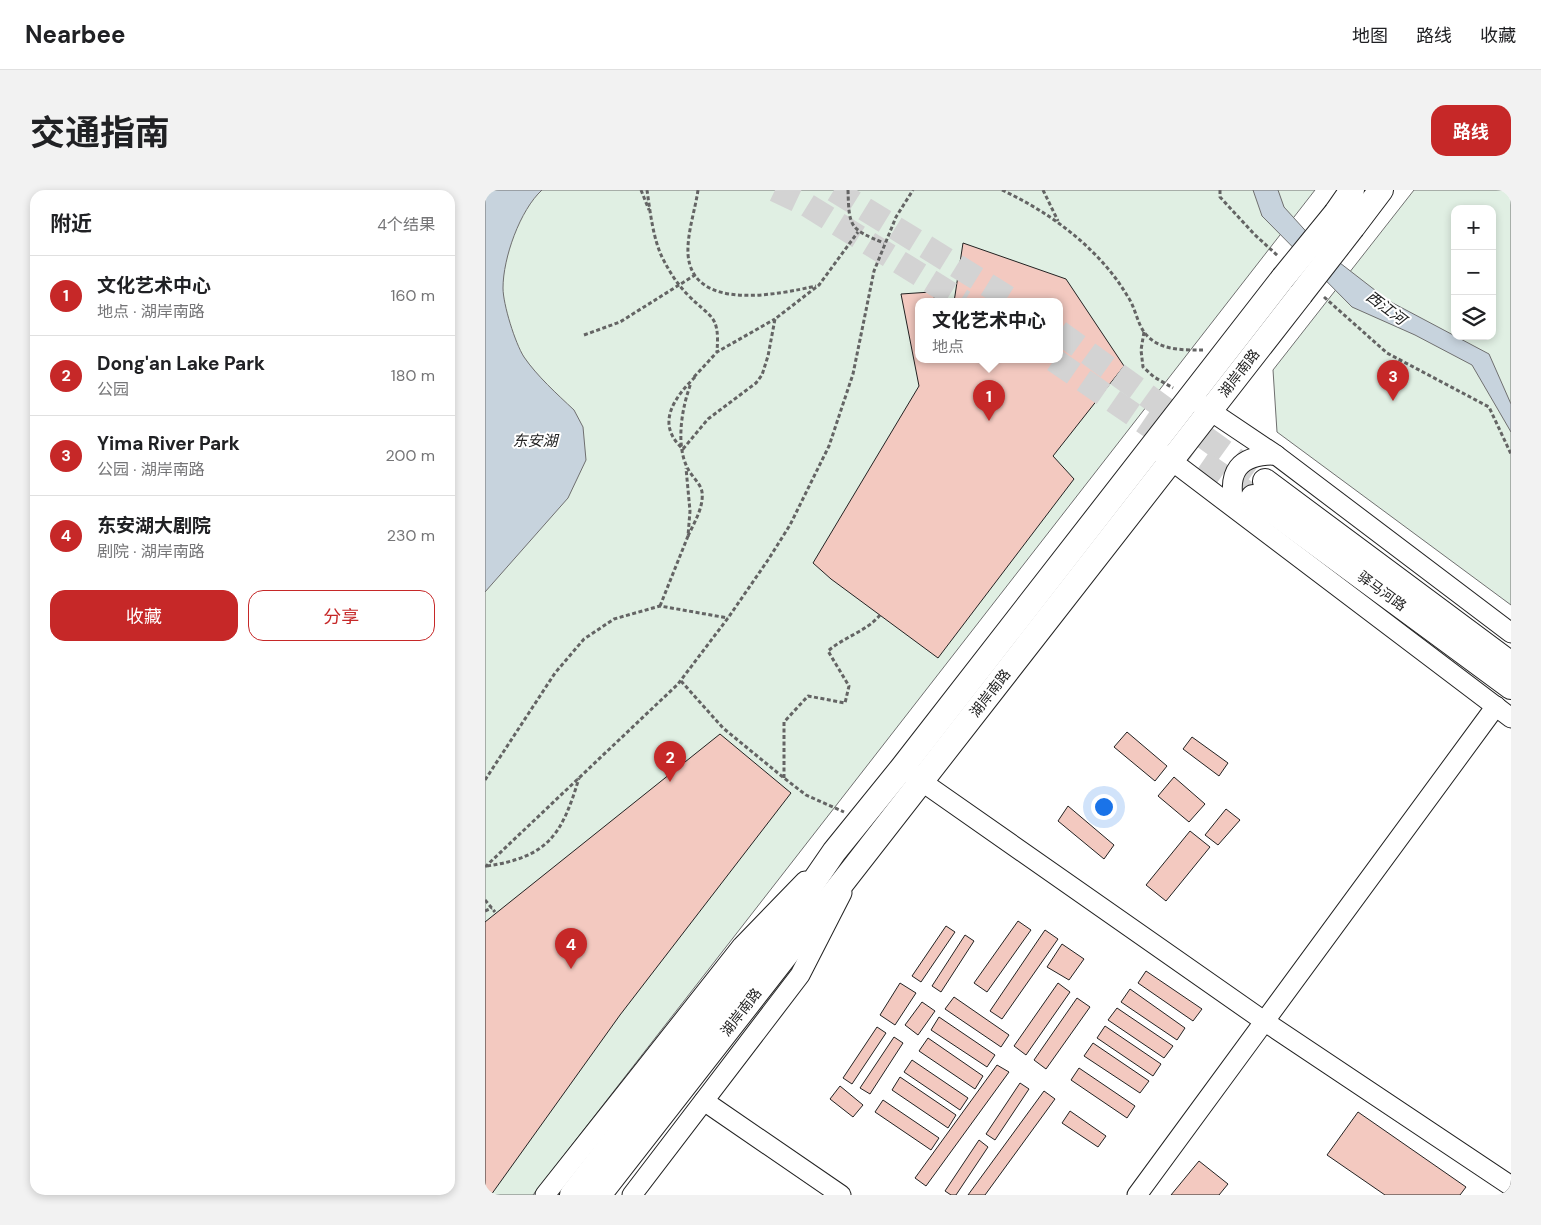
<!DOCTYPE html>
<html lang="zh">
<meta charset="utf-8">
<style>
:root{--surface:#fff;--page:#f2f2f2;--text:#202124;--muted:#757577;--line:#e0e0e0;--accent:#c62828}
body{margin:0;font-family:"DM Sans","Noto Sans SC",sans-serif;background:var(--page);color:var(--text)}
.controls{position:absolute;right:15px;top:15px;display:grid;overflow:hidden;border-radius:10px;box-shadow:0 2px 8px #0003}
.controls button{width:45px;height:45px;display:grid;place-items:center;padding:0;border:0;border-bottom:1px solid var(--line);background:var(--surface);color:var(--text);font:25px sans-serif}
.you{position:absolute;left:618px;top:616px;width:18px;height:18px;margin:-12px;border:4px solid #fff;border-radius:50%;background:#1a73e8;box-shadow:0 0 0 8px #1a73e833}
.badge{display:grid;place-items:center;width:32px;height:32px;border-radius:50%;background:var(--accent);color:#fff;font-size:16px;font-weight:700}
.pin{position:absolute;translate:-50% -41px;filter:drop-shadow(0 1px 2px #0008)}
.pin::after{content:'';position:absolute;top:26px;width:18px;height:15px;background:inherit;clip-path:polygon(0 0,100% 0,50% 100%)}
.popup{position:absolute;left:430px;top:108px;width:148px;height:65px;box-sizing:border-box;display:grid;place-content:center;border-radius:10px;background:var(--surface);filter:drop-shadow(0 1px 4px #0005);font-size:16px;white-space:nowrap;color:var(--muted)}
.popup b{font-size:19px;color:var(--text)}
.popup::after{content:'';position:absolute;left:50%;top:100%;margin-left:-10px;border:10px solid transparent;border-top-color:var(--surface)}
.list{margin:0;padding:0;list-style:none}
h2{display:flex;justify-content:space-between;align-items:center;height:65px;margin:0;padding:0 20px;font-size:21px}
h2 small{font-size:16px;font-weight:400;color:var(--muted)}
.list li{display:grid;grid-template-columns:32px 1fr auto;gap:15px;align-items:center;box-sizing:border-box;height:80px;padding:0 20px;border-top:1px solid var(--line)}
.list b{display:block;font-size:19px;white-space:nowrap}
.list p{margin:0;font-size:16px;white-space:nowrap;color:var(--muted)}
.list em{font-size:16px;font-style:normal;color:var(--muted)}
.actions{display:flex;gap:10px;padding:15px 20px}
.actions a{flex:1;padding:11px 0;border:1px solid var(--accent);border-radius:15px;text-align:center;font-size:18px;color:var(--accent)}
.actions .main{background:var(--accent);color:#fff}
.icon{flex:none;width:28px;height:28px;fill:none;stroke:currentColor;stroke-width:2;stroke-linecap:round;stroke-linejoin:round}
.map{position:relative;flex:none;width:1026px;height:1005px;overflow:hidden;border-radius:15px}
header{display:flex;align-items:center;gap:30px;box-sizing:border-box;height:70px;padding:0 25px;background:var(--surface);border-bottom:1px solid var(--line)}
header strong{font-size:24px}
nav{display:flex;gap:28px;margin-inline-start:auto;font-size:18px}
.intro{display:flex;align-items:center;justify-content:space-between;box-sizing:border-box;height:120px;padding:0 30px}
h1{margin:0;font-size:35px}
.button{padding:12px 22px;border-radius:15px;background:var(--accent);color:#fff;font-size:18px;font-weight:700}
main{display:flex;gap:30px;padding:0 30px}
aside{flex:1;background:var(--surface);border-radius:15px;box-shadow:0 2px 8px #0003}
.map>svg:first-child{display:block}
.green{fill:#e0efe3;stroke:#6f6f6f;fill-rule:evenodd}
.water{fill:#c7d3dd;stroke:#6f6f6f}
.building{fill:#f3c9c0;stroke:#222}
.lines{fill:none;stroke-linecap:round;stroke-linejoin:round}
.major-tunnel{stroke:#d3d3d3;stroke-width:24;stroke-dasharray:24 12;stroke-linecap:butt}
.minor-casing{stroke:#222;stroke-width:21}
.major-casing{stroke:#222;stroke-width:26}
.path{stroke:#646464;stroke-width:3;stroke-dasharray:4 2.5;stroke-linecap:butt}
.minor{stroke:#fff;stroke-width:19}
.major{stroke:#fff;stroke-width:24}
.major-bridge-casing{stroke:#222;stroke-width:26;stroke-linecap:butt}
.major-bridge{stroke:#fff;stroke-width:24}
.labels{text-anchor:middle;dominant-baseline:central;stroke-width:4;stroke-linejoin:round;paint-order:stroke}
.street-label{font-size:14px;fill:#222;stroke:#fff}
.water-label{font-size:15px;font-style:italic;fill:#222;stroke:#fff}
</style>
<header>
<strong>Nearbee</strong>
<nav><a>地图</a><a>路线</a><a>收藏</a></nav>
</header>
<div class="intro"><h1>交通指南</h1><a class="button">路线</a></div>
<main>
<aside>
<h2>附近<small>4个结果</small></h2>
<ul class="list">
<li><span class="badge">1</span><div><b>文化艺术中心</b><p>地点 · 湖岸南路</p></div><em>160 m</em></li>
<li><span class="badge">2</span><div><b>Dong'an Lake Park</b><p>公园</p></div><em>180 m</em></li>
<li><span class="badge">3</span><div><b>Yima River Park</b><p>公园 · 湖岸南路</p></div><em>200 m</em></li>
<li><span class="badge">4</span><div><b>东安湖大剧院</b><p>剧院 · 湖岸南路</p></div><em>230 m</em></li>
</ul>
<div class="actions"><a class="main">收藏</a><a>分享</a></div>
</aside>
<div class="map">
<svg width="1026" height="1005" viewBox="0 0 1026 1005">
<rect width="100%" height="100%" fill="#fff"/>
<g class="green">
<path d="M0,0H830L48,1005H0ZM434,112H574V170H434Z"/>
<path d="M929,0H1026V415L792,242L788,180ZM970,19H1007V146H970Z"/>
</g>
<g class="water">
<path d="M0,0H57C35,20 18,68 18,98C18,114 30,153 39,167C52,186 72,204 89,220L98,237L101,270L83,308L0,402Z"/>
<path d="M768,0H793L799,17L837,59L904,111L1004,164L1026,214V242L987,175L930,145L867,117L777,26Z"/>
</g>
<g class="building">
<path d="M478,53L581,89L639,176L568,266L589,289L453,468L346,389L328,373L434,196L416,104L446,102L452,112H434V170H574V112H469Z"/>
<path d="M642,542L682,576L670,591L629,557Z"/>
<path d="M235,544L306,603L135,825L6,1005H0V732Z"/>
<path d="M707,547L743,573L734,586L698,559Z"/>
<path d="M689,587L720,614L704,632L673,606Z"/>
<path d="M583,616L629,655L619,669L573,631Z"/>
<path d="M741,619L755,630L733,655L720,645Z"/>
<path d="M705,641L725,657L681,711L661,695Z"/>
<path d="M533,731L546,740L502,802L489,793Z"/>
<path d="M461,736L470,742L436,792L427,786Z"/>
<path d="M560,740L573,749L517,829L505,821Z"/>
<path d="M480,745L489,751L456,802L447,796Z"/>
<path d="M577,754L599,769L584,790L562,777Z"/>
<path d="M661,781L717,819L708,831L653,793Z"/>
<path d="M415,793L431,803L410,835L395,825Z"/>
<path d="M573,793L585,802L541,865L529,856Z"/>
<path d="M645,799L700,838L692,850L636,812Z"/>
<path d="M469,807L524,845L516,857L460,819Z"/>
<path d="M592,808L605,817L561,879L549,870Z"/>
<path d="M437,812L450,821L433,845L420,835Z"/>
<path d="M632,818L688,856L679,868L623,830Z"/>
<path d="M454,827L510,865L502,877L446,840Z"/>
<path d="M620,836L676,874L668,886L612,848Z"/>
<path d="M392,837L401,843L367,894L358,888Z"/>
<path d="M409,847L418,853L385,904L375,898Z"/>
<path d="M443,848L498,886L490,899L434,861Z"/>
<path d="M608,853L664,891L655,903L599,866Z"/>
<path d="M427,870L483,908L475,920L419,882Z"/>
<path d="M512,875L524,882L441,996L430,988Z"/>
<path d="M594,878L650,916L642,928L586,890Z"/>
<path d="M415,887L471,925L463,938L407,900Z"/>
<path d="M535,893L544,899L510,950L501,944Z"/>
<path d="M355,896L378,915L368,927L345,909Z"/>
<path d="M559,901L570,909L500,1005H483Z"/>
<path d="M398,910L454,948L446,960L390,922Z"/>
<path d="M585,921L621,946L613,957L577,933Z"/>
<path d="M873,922L981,997L975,1005H900L842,965Z"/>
<path d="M494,950L503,957L471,1005H466L460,1001Z"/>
<path d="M714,971L743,994L734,1005H686Z"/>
</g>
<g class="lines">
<g class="major-tunnel">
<path d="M290,0L322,15L479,112"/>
<path d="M349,0L530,112"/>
<path d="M574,142L780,291"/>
<path d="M569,170L768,307"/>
</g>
<defs>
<g id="minor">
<path d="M715,214L791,265L1026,443"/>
<path d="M675,262L1026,528"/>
<path d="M750,318C741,281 754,265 791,265"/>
<path d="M426,584L779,831L1026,996"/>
<path d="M219,911L356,1005"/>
<path d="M60,1005L257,756L320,691"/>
<path d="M147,1005L315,785L357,703"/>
<path d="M652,1005L1011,516"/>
</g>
<g id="major">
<path d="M851,23L867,0"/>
<path d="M868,37L896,0"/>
<path d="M780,291L1026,474"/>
<path d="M768,307L1026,497"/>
<path d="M87,1005L307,723L349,662L417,578L798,88"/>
<path d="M114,1005L816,104"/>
</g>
</defs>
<use href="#minor" class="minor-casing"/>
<use href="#major" class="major-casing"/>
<g class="path">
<path d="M156,0L164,20"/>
<path d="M162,0C165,21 168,48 177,67C184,81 192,94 203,105C225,128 235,124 232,161"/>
<path d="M213,0C210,21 202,43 203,64C207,123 295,104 331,96"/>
<path d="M363,0C364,38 365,39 399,53"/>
<path d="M517,0C566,23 615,59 643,107C650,117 652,132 659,142C673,161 698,160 719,160"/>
<path d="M558,0L573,31"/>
<path d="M735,0V7L769,44L793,66"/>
<path d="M839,107L902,163L1004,217L1026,264"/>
<path d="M659,142L656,160L658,177L669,187L688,198"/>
<path d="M99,145L135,132L210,85"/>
<path d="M209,187L232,162L290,129"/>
<path d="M210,187C189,208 170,234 198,259L223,229L271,193L277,185L283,166L290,129L334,95L373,42"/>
<path d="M203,346C209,333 219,317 217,302C216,294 207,287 203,279C190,255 197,217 206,193"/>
<path d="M175,416L203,346L205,321L201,278"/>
<path d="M196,491L238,538L299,588L321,605L359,622"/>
<path d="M299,588V532L323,506L360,513L364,496L343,461C359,447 382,441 395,425"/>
<path d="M0,590L70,483L99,449L129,429L175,416L243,428"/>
<path d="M2,676C63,667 77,645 94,588"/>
<path d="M0,677L193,494L243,428L283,370L305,335L344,256L368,184L389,81L411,27L428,0"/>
<path d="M0,710L10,722"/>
<path d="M0,721L7,718"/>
</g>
<use href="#minor" class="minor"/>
<use href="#major" class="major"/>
<defs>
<g id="major-bridge">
<path d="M798,88L851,23"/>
<path d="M816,104L868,37"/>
</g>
</defs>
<use href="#major-bridge" class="major-bridge-casing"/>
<use href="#major-bridge" class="major-bridge"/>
</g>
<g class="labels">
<g class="street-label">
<text transform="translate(754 183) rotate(-52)">湖岸南路</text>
<text transform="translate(897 401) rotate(36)">驿马河路</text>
<text transform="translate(505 503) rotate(-52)">湖岸南路</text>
<text transform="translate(256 822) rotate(-52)">湖岸南路</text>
</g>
<g class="water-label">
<text transform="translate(901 118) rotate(37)">西江河</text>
<text x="50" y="251">东安湖</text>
</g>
</g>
</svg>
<div class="controls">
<button>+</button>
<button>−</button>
<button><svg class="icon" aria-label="layers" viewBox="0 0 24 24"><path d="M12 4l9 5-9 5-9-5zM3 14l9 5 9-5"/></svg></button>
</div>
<div class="you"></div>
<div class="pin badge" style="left:504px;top:231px">1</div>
<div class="popup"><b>文化艺术中心</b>地点</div>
<div class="pin badge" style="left:185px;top:592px">2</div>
<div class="pin badge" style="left:908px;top:211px">3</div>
<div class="pin badge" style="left:86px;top:779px">4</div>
</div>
</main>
